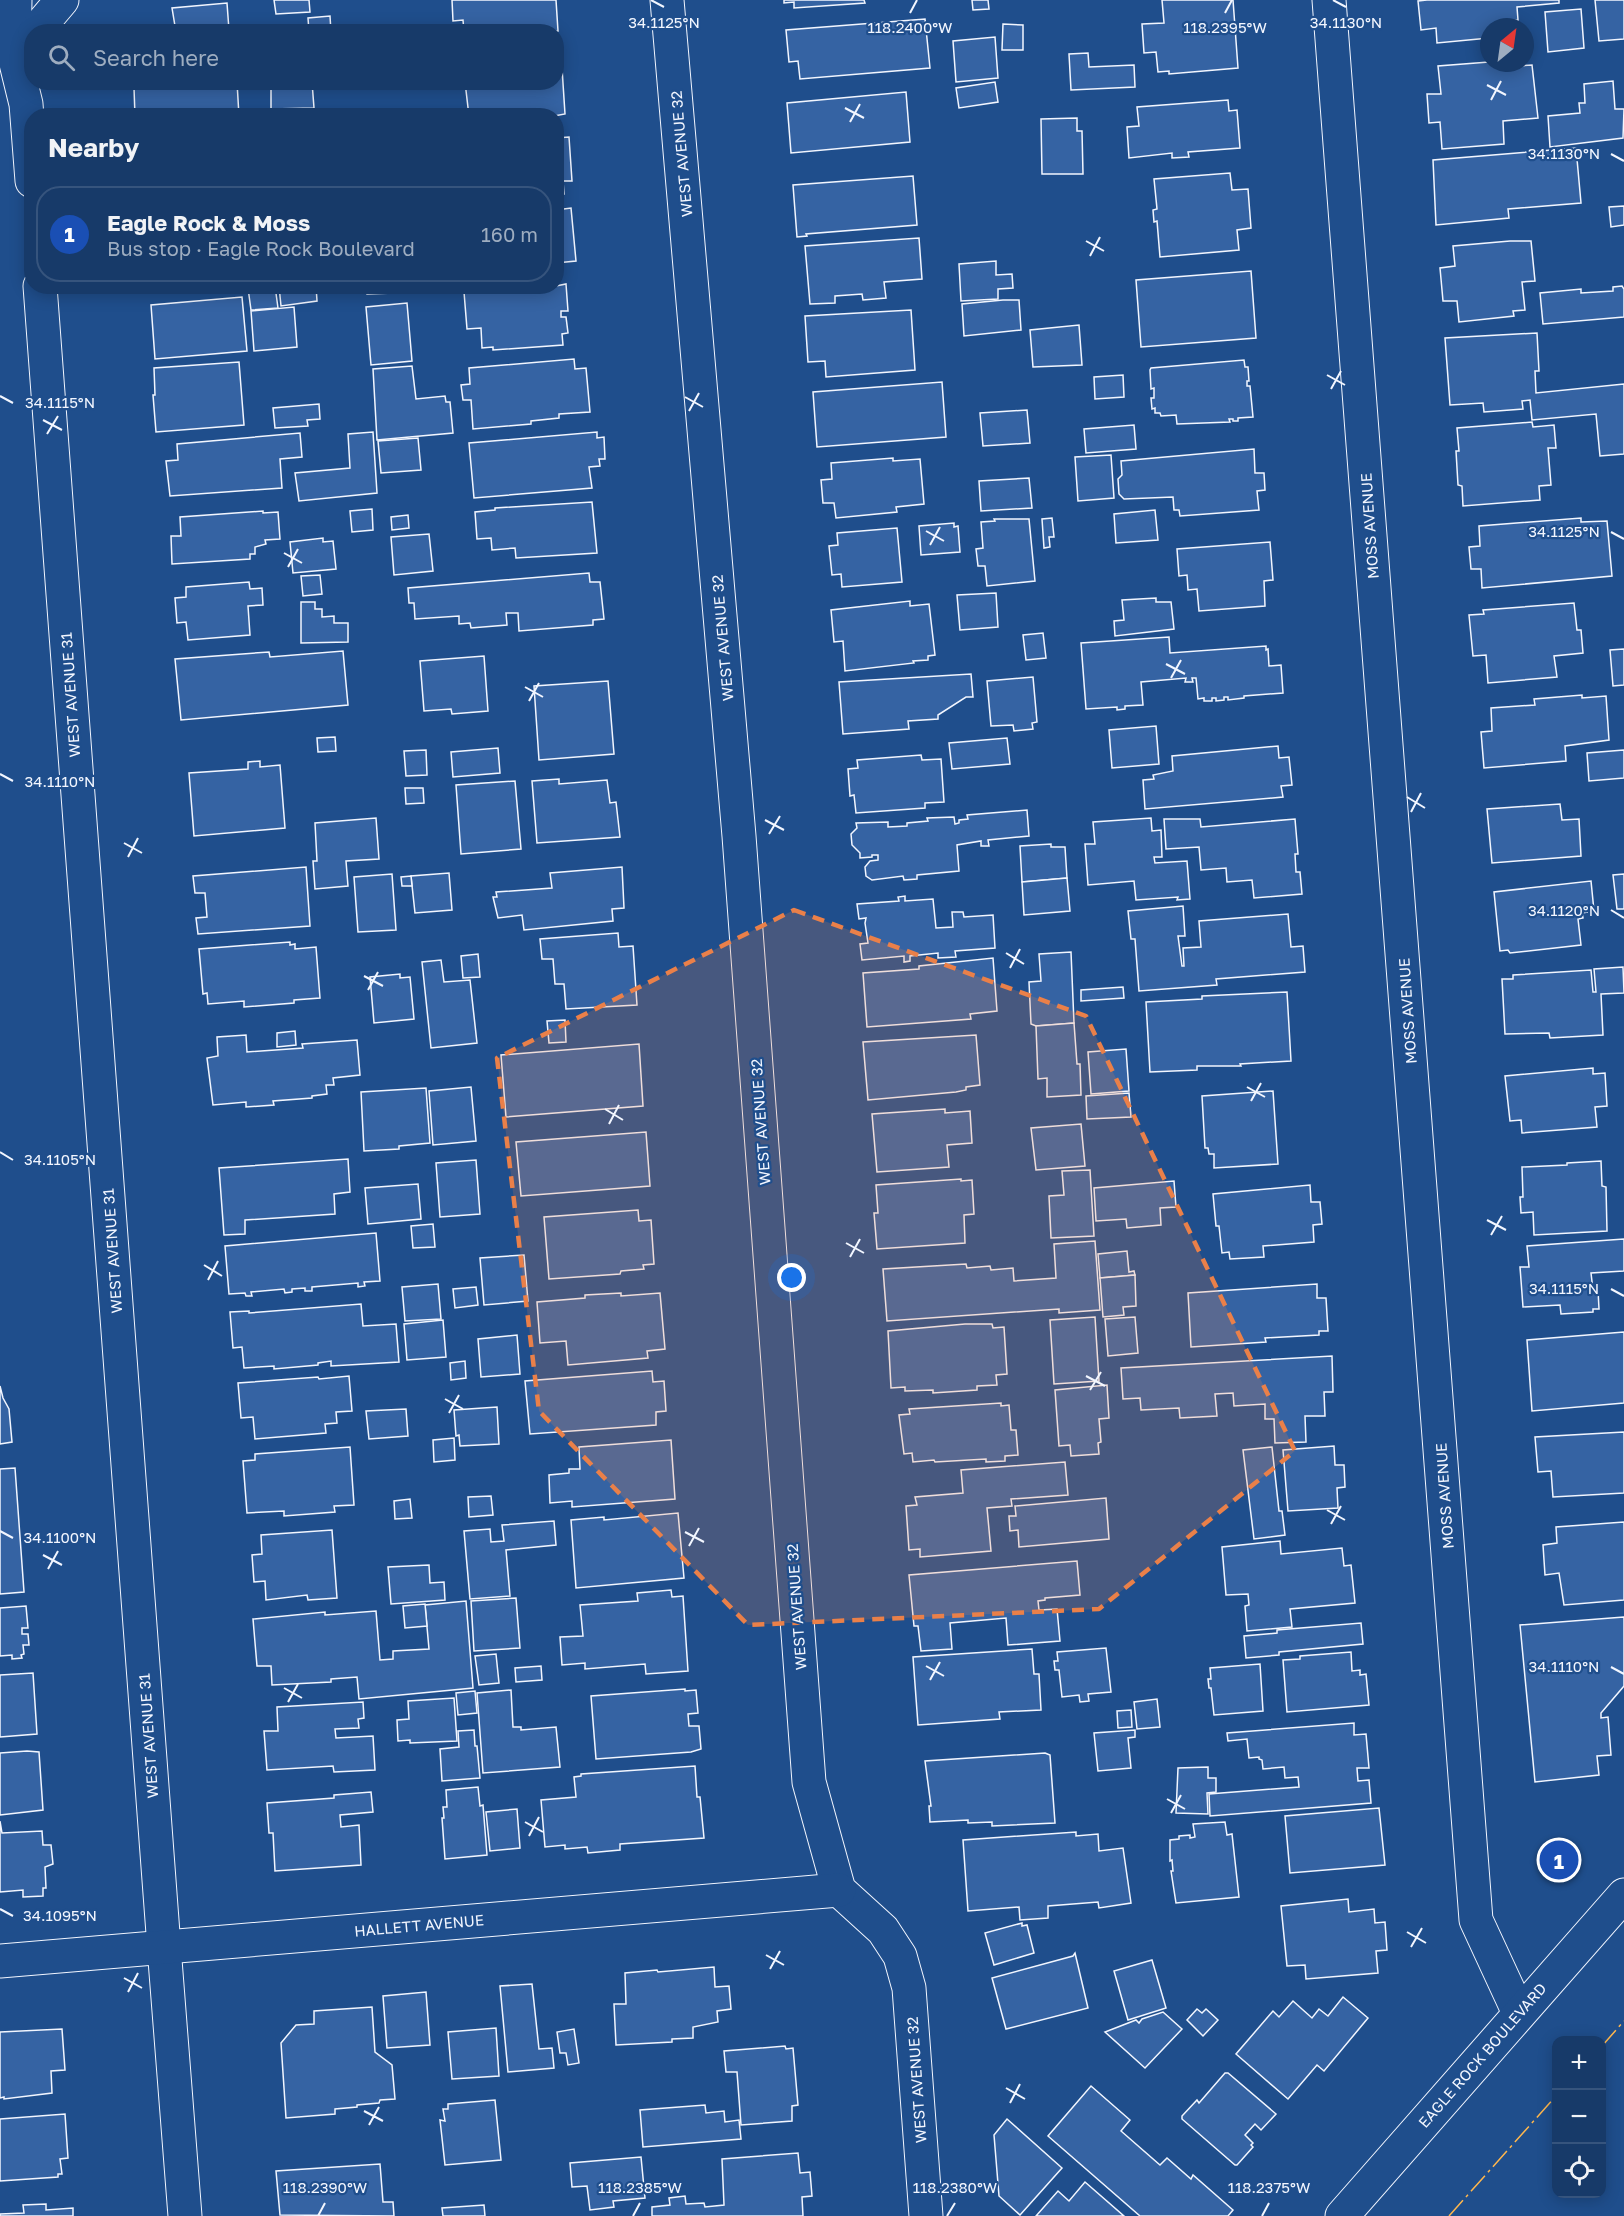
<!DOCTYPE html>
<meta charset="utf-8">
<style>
:root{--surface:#173a69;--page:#244571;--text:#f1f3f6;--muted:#9eadc0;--line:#36547d;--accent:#d6ab8b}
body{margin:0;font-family:"Golos Text",sans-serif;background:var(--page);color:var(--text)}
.controls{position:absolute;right:18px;bottom:18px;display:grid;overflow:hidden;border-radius:12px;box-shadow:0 3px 15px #0003}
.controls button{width:54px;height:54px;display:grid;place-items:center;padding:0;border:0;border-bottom:2px solid var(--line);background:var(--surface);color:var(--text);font:30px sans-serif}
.compass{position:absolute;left:1480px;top:18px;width:54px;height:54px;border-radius:50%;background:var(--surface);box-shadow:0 3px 15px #0003;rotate:29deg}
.you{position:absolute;left:792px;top:1278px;width:21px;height:21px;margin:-15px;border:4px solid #fff;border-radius:50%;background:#1a73e8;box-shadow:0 0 0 9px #1a73e833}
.badge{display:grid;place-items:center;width:39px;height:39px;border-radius:50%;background:var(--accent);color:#fff;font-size:20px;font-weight:700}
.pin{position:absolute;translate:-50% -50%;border:3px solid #fff;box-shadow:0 2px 6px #0006}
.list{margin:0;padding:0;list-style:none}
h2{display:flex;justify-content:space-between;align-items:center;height:78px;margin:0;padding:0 24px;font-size:26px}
h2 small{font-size:20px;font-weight:400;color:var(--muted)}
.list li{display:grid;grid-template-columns:39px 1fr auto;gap:18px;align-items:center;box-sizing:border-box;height:96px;margin:0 12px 12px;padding:0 12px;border:2px solid var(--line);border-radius:24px}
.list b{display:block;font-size:22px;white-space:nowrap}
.list p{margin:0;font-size:20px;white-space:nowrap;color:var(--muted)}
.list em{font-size:20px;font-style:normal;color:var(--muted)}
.icon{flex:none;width:33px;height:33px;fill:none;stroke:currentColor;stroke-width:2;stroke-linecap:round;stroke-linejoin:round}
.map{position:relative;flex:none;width:1624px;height:2216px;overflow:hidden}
.search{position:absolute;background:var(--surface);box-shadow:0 3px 15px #0003;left:24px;top:24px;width:540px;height:66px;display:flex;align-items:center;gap:15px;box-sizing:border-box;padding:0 21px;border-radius:24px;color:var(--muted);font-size:22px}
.panel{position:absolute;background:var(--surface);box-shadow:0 3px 15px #0003;left:24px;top:108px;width:540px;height:186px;border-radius:24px}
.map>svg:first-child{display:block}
.building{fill:#3563a3;stroke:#f2f6ff;stroke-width:1.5}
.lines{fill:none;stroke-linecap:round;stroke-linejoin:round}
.minor-casing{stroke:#f2f6ff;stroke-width:35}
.secondary-casing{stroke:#f2f6ff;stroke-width:35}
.minor{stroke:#1f4e8c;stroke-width:33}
.secondary{stroke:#1f4e8c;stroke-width:33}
.power{stroke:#ffb74d;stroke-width:1.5;stroke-dasharray:21 4.5 3 4.5;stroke-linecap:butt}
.marked{fill:#ea8049;fill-opacity:0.2;stroke:#ea8049;stroke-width:4.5;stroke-dasharray:12 8;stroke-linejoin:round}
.ticks{fill:none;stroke:#f2f6ff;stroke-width:2}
.labels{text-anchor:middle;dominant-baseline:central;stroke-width:4.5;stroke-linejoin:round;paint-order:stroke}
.street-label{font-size:15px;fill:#f2f6ff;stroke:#1f4e8c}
.ticks-label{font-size:15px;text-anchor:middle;fill:#f2f6ff;stroke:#1f4e8c;stroke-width:4.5;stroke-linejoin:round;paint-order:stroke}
</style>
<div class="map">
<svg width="1624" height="2216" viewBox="0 0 1624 2216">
<rect width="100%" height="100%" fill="#1f4e8c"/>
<g class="building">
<path d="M274,0H309L310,12L276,14Z"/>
<path d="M452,0H556L558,31L464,32L463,20L453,21Z"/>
<path d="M784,0H864L865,3L794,8V2L784,3Z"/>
<path d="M972,0H988L989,9L973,10Z"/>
<path d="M1162,0H1233L1238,68L1169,74V71L1158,72L1156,52L1144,53L1142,24L1164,23Z"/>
<path d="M1427,0H1559V3L1517,7L1518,20L1502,22V27H1489V38L1437,43L1436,28L1421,30L1418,1Z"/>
<path d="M1595,0H1624V39L1599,41Z"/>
<path d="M227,3L229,30H225L226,32H176L172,8Z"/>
<path d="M1581,9L1584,48L1548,52L1545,12Z"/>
<path d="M330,16L331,32H309L308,18Z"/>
<path d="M925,19L930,68L800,79L798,61L789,62L786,30Z"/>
<path d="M1003,24L1023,25V50H1002Z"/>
<path d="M995,37L998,78L956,82L953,41Z"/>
<path d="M1088,53L1089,67L1134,65L1135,87L1071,90L1069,54Z"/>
<path d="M1489,62L1500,63V67L1532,65L1538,118L1503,121L1504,144L1442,149L1440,122L1429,123L1427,94H1441L1438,66Z"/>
<path d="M556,68H562L565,114L554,116H469L465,82H556Z"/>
<path d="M1613,81L1615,109H1624L1623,138L1550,147L1548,116L1580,113L1579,103H1585L1584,84Z"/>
<path d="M214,82H237L239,116H135L134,88Z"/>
<path d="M271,82H312L314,108L271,109Z"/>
<path d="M995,82L998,102L959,108L956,88Z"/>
<path d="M906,92L910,142L791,153L787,103Z"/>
<path d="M1228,100L1229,111L1237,110L1240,148L1188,152L1189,157L1172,158V153L1129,158L1127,127L1139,126L1137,107Z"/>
<path d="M1077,118V131H1082L1083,174H1042L1041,119Z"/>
<path d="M569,137L572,181H563L564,194H556V138Z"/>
<path d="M1576,148L1581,203L1508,209L1509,218L1436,225L1433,160Z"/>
<path d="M1230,173L1232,190L1248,189L1251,228L1237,230L1239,250L1160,257L1157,221L1154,222L1153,210L1157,209L1154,179Z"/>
<path d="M913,176L917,225L806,234L807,236L797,237L793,185Z"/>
<path d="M1624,206V225L1611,227L1609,207Z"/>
<path d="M571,208L576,261L556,263V210Z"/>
<path d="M919,238L922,279L884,282L886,298L863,300L862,294L835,296V303L810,304L805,246Z"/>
<path d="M1510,241H1531L1535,281L1522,282L1525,310L1513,311L1514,316L1459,322L1457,301H1443L1440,268L1455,266L1453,246Z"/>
<path d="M996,261V275L1012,274L1013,288L998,289V299L961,301L959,264Z"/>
<path d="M1251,271L1256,338L1141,347L1136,280Z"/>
<path d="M566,284L568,311H561V317H566L568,333L562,334L563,345L493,350V347L482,348L481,328L467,329L464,292L556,286Z"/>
<path d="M275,286L278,308L251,310L248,288Z"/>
<path d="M279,286H316L317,301L281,306Z"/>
<path d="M366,286H393L394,293L367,294Z"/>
<path d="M1622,286L1624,289V317L1543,324L1540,293L1581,289V293L1613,291V287Z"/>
<path d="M242,297L247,351L155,359L151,305Z"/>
<path d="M1003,300H1019L1021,330L964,336L962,304Z"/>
<path d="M407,303L412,361L371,365L366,307Z"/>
<path d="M294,307L297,347L254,351L251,311Z"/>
<path d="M911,310L915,370L826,377L825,361L808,362L805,316Z"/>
<path d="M1079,325L1082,365L1033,367L1030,330Z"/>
<path d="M1537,333L1539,371H1535L1536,393L1624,384V454L1600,456L1596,414L1532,420L1530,400L1522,401L1523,409L1484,412L1483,403L1450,405L1445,338Z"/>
<path d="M574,359L575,369L586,368L590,412L559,414V418L531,421V424L473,429L471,400H463L461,385L470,384L469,368Z"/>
<path d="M1244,360L1245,367H1248L1249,381H1247V386H1250L1253,417L1238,418V421H1233V419H1229L1230,422L1177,424L1176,415L1161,416L1160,413H1155V408L1152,409L1151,398H1154V388L1151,389L1150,370L1151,368Z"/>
<path d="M239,362L244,425L156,432L153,395H155L154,368Z"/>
<path d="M412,366L416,399L445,396L446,402H450L453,433L377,440L373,369Z"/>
<path d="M1123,375L1124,397L1095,399L1094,377Z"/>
<path d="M942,382L946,437L817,447L813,392Z"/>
<path d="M319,404L320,419L307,420L308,426L275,428L273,408Z"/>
<path d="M1027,410L1030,443L983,446L980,413Z"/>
<path d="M1532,422L1533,427L1554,425L1556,448H1548L1551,485L1539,486L1540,500L1463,506L1462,486L1458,485L1456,451H1459L1457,428Z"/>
<path d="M1134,425L1136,449L1086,453L1084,429Z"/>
<path d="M373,432L377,493L299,501L295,473L350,468L348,434Z"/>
<path d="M597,432V438L604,437L605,459H599L600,466L589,467L592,488L474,498L469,443Z"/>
<path d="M300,433L302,457L280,459L282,488L170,496L166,461L178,460L177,444Z"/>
<path d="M418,438L421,470L381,473L378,441Z"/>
<path d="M1254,449L1255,473H1264L1265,490L1257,491L1259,510L1180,516L1179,510H1174L1173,497L1124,499L1119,494L1118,479L1122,475L1121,461Z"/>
<path d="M1111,455L1114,498L1078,501L1075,457Z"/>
<path d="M893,458V461L920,459L924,504L896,507L897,512L836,518L834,503H823L821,480L832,479L831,463Z"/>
<path d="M1029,478L1032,508L981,511L979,481Z"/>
<path d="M592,502L597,553L516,558L515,548L492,550L491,538L477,539L475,512L495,510V508Z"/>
<path d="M372,509L373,530L352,532L350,511Z"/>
<path d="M1155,510L1158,540L1116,543L1114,514Z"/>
<path d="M263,511V513L278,512L280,539L265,540L266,544L255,547V554H250V559L172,564L171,536H181L180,517Z"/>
<path d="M408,515L409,528L392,530L391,517Z"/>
<path d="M1052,518L1054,537H1049L1050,547L1044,548L1042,519Z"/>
<path d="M1581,518V522L1607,521L1612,576L1482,588L1481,569H1471L1469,547L1480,546L1479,526Z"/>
<path d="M994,519H1029L1035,581L987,586L985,566H978L976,549L983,548L981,522L995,521Z"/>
<path d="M954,523V527L958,526L960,552L921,555L919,526Z"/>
<path d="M897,528L902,582L842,587L841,574L832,575L829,546L838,545L837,533Z"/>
<path d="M429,534L433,571L394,575L391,537Z"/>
<path d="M323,538V542L333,541L336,569L293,573L290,542Z"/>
<path d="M1270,542L1273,580L1264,581L1265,606L1199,611L1197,589L1188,590L1187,575L1179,576L1177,549Z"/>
<path d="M589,573L590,582H600L604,619L593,620V625L519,631L518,613H506L507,625L471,628L470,623L459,624V616L415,619L414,603H409L408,588Z"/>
<path d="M320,575L322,594L303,596L301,576Z"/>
<path d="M249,582L250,589L262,588L263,605L248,606L250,635L188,640L186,622L177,623L175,598L186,597V587Z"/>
<path d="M996,593L998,627L960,630L957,595Z"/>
<path d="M1156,598V602H1171L1174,629L1115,636L1114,621L1124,620L1122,600Z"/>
<path d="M910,601V606L929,604L935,655L928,656V660L913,661L914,663L845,671L843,641L834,642L831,610Z"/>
<path d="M301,602H315V609H322V617L334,616V623H348V642L301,643Z"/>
<path d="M1574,603L1577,630H1581L1583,653L1554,656L1557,677L1488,683L1486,655L1473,656L1469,615L1484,614L1483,610Z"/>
<path d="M1043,633L1046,658L1026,660L1023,635Z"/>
<path d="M1169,637L1170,653L1266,646V650L1268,649L1269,666L1281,665L1283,693L1244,696V698L1228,700V697H1224V700L1216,701V698H1212V701H1204V698L1198,699L1196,678H1192L1193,682H1185L1186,678L1141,682L1143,705L1125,706V709L1117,710V707L1086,709L1081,643Z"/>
<path d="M1624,649V685L1613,686L1610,650Z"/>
<path d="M343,651L348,705L181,720L175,659L269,652L270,657Z"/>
<path d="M484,656L488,711L452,714L451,709L424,711L420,661Z"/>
<path d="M971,674L973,697H966L938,715V719L908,721L909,729L843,734L839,682Z"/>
<path d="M1033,677L1037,722L1032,723L1033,729L1014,731L1013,725L991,726L987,681Z"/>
<path d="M608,681L614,754L539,760L534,686Z"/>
<path d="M1582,695V698L1606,696L1609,740L1565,746L1566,761L1484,768L1481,732L1492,731L1491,708L1535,705L1534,699Z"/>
<path d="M1156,726L1159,764L1112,768L1109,730Z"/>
<path d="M335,737L336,751L318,752L317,738Z"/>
<path d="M1007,738L1010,764L952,769L949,743Z"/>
<path d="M1278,746L1279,758L1289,757L1292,785L1281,786L1283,797L1145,809L1143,780L1154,779L1153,775L1173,771L1172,756Z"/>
<path d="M498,748L500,773L453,777L451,752Z"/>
<path d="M426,750L427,775L406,776L404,751Z"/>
<path d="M1624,750V778L1589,781L1587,753Z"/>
<path d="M921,755L922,760L941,759L944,802L925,803V808L856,813L854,795L850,796L848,769L858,768L857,760Z"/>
<path d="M260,761V767L280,765L285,828L194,836L189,773L248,769V762Z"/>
<path d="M559,779V784L607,780L610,803L616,802L620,837L537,843L532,781Z"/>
<path d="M515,781L521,849L461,854L456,785Z"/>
<path d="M405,788H423L424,803L406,804Z"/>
<path d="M1560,804L1562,820L1579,819L1581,856L1492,863L1487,809Z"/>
<path d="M1027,810L1029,836L988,840L989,846H981V841L957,845L959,871L917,875V879L904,880L903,876L872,880L866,876L865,867L870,861L878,860V855H872V857L860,858V853L852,845L851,834L857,828L856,823L888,822V827L907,826V823L928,821L927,818L954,817L955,824L959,823V820L968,819L967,815Z"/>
<path d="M376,818L379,859L346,861L348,886L315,889L313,861H317L315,823Z"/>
<path d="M1151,818L1152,831L1161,830L1162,857H1154L1155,863L1187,861L1190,899L1177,900L1178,897L1136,900L1134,881L1088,885L1085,844H1095L1093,822Z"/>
<path d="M1164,819H1200L1201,827L1295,819L1298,854H1295L1296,872H1300L1302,894L1254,898L1252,880L1227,882L1226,868L1201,870L1199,847L1166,849Z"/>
<path d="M1051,844V847H1065L1067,878L1022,882L1020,846Z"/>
<path d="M306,867L310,926L198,934L196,918L207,917L205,893H195L193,876Z"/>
<path d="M622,867L624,908L612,909L613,921L524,930L522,915L498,918L493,897H497L496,892L552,888L550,873Z"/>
<path d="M449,873L452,910L415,913L411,876Z"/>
<path d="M392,874L396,930L358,932L354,877Z"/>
<path d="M1624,874V909H1617L1613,875Z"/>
<path d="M411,876L412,886H402L401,877Z"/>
<path d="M1067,878L1070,911L1024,915L1022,882Z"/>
<path d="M1591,881L1594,911L1582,913L1583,918L1578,919L1581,945L1510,953L1508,950L1500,951L1494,892Z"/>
<path d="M905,896V901L933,899L936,928L953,927L952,912H963L964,917L993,915L995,948L955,951L956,957L938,958V953L910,956V961L904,962V956L862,960L860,944L868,943L865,923L866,918L859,919L857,904L899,901L898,897Z"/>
<path d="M1183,906L1185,936H1178L1182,966H1184L1183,948L1201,947L1199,921L1288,914L1291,947L1303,946L1305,972L1216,979L1217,985L1139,991L1135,939H1131L1128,911Z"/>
<path d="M618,933L619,947L633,946L637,1005L566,1009L564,984H555L553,959H542L540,939Z"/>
<path d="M290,942V945L295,944V949L316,947L320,998L294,1000V1003L244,1007V1001L208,1004L207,993L203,994L199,949Z"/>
<path d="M1071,952L1074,1023L1036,1026L1031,1024L1029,982L1041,981L1039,954Z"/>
<path d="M478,954L480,977L463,978L461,956Z"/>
<path d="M993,958L997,1011L970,1014L971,1019L867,1027L863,973L919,969V966Z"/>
<path d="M441,960L444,982L470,980L477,1043L431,1048L422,962Z"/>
<path d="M1623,967L1624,993L1601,994L1603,1035L1550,1038L1549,1033L1505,1034L1502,979H1513V975L1591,970L1593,992H1596L1594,969Z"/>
<path d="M400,974V978L410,977L414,1019L374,1023L370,977Z"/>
<path d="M1123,987L1124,998L1081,1001V990Z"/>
<path d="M1287,992L1291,1061L1240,1064L1241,1066H1197V1070L1150,1072L1146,1002L1202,999V996Z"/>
<path d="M565,1020L566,1042L549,1043L547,1021Z"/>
<path d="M1074,1023L1077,1064H1080L1081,1095L1047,1097V1078L1038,1079L1036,1026Z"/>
<path d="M295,1031L296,1045L277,1047V1033Z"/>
<path d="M246,1035L247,1052L303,1048L302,1044L357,1040L360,1075L333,1078L334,1085H326L327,1094L312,1096V1098L273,1101L274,1105L246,1107V1102L213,1105L207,1058L218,1056L217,1037Z"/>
<path d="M976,1035L980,1085L966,1087V1090L956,1092L868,1100L863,1042Z"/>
<path d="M639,1044L643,1106L506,1117L501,1055Z"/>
<path d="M1126,1049L1129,1091L1091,1094L1088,1052Z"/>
<path d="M1593,1068V1074L1605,1073L1607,1106L1595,1107L1597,1127L1522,1133L1521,1120L1510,1121L1505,1076Z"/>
<path d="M471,1087L476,1141L433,1145L429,1091Z"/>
<path d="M426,1088L430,1143L399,1146V1149L364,1151L361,1092Z"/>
<path d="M1273,1091L1278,1164L1214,1168V1154H1209L1208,1148H1205L1202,1096Z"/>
<path d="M1129,1093L1131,1117L1087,1119L1086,1096Z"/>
<path d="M945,1109V1113L970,1111L972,1143L947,1145L949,1167L877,1172L872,1114Z"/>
<path d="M1081,1124L1085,1166L1036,1170L1031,1128Z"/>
<path d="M646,1132L650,1186L521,1196L516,1142Z"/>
<path d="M348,1159L350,1192L334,1194L335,1214L245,1220V1234L224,1235L219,1168Z"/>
<path d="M476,1160L480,1214L440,1217L436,1163Z"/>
<path d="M1601,1161L1602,1186L1606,1187L1607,1231L1534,1235L1533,1212L1521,1213L1520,1197H1523L1522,1167L1567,1165V1163Z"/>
<path d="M1090,1170L1094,1236L1051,1238L1049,1196L1064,1195L1062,1171Z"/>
<path d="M961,1179V1181L972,1180L974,1214L964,1215L965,1243L877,1249L874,1213H878L876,1185Z"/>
<path d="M1174,1181L1176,1207L1160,1208L1161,1225L1127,1228L1126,1219L1096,1221L1094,1188Z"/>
<path d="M418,1184L421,1219L368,1224L365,1188Z"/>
<path d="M1310,1185L1311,1202H1320L1322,1224L1313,1225L1314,1242L1263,1246L1264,1257L1230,1259L1229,1252L1222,1253L1219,1226H1216L1213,1194Z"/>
<path d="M638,1210L639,1221L651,1220L654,1264L643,1265L644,1269L621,1271L620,1274L549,1279L544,1217Z"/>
<path d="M433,1224L435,1247L413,1248L411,1226Z"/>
<path d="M376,1233L380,1281L364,1282L365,1286L358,1287V1283L312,1287V1291H305V1288L292,1289V1292L285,1293L284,1289L251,1292L252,1296H246L245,1293L229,1294L225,1246Z"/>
<path d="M1624,1239V1271L1591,1273L1593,1290H1598L1599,1309H1593V1312L1561,1314L1560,1305L1523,1307L1520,1267H1529L1527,1246Z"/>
<path d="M1095,1241L1100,1310L1059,1313V1309L887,1321L883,1269L966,1264L967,1268L990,1266L991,1270L1013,1268L1014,1281L1056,1278L1054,1244Z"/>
<path d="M1127,1251L1129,1272L1134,1271L1135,1275L1100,1278L1098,1254Z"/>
<path d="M524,1255L528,1301L484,1305L480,1258Z"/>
<path d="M1135,1275L1136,1306L1123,1307L1124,1315L1103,1317L1100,1278Z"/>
<path d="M438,1284L441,1319L405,1321L402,1287Z"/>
<path d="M1317,1284V1298H1326L1328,1331H1319V1335L1265,1338L1266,1342L1191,1347L1188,1293Z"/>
<path d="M476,1287L478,1305L455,1308L453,1289Z"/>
<path d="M621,1293V1296L660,1293L665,1349L647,1351L648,1358L568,1365L566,1341L540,1343L537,1302L585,1298V1295Z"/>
<path d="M361,1304L363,1326L396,1324L399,1362L331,1366V1361L318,1363V1365L274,1369V1366L244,1368L242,1347L233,1348L230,1312L249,1311V1313Z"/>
<path d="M1095,1317L1099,1381L1054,1384L1050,1320Z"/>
<path d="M1135,1317L1138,1353L1108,1356L1105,1319Z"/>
<path d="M443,1320L446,1357L407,1360L404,1324Z"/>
<path d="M965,1324H992L993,1328L1004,1327L1007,1374L996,1375L997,1385L977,1386V1390L933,1393V1390L905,1391V1387L891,1388L888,1331Z"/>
<path d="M1624,1332V1403L1532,1411L1527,1340Z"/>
<path d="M517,1335L520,1374L481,1377L478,1339Z"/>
<path d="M1332,1356L1333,1392H1324L1325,1416H1305L1306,1442L1275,1443L1274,1419H1265V1404L1234,1406L1233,1393L1215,1394L1217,1416L1180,1418L1179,1408L1141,1410L1140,1398L1123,1399L1121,1368Z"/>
<path d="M465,1361L466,1378L451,1380L450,1363Z"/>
<path d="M652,1371L653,1382L664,1381L666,1411L656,1412V1425L530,1434L525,1381Z"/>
<path d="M349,1376L352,1411L336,1412L337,1423L325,1424L326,1433L255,1439L253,1417L241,1418L238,1383L318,1377L319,1379Z"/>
<path d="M1107,1385L1109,1418L1099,1419L1101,1442L1098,1443L1099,1454L1071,1456L1070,1445L1059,1446L1055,1390Z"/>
<path d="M0,1386L3,1398L9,1409L12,1442L0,1444Z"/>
<path d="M1001,1403V1406L1009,1405L1011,1430H1016L1018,1455L1005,1456V1461L986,1462V1459L935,1462L934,1460L913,1462L912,1453L904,1454L899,1415L910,1414L909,1409Z"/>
<path d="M497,1407L499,1444L460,1446L459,1435L456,1436L454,1410Z"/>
<path d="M406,1409L408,1436L369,1439L366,1411Z"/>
<path d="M1624,1432V1493L1553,1497L1551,1471L1538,1472L1535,1437Z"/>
<path d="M454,1438L455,1460L434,1462L433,1440Z"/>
<path d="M671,1440L675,1499L572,1507V1501L550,1503L549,1475L569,1473V1469H580L579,1447Z"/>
<path d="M1334,1446L1335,1465H1344L1345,1487L1337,1488L1338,1508L1288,1511L1283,1450Z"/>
<path d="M350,1447L354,1505L334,1506L335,1512L284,1516V1511L247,1513L243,1461L255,1460V1454Z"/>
<path d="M1272,1447L1279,1511H1282L1285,1535L1254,1539L1243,1450Z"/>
<path d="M1065,1462L1068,1495L1011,1499L1012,1506L987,1508L991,1551L920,1557V1549L909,1550L906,1506L917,1505L915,1497L963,1493L961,1470Z"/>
<path d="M15,1468L24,1592L0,1594V1469Z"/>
<path d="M491,1496L493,1515L469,1517L468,1497Z"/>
<path d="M1106,1498L1109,1539L1019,1547L1018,1530L1010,1531L1009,1516H1016L1015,1506Z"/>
<path d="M410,1499L412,1518L395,1519L394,1501Z"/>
<path d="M678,1513L684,1578L576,1588L571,1520L604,1517V1520Z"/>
<path d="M554,1521L556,1545L506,1550L510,1596L470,1599L464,1531L490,1529L491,1542L504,1541L502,1525Z"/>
<path d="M1624,1522V1600L1564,1605L1559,1573L1545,1575L1543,1545L1557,1543L1556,1527Z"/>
<path d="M332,1530L337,1598L308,1600L307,1595L266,1600L265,1581L254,1582L252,1555L262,1554L261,1535Z"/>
<path d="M1280,1541L1281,1554L1342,1548L1344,1566L1351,1565L1355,1603L1290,1609L1292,1627L1247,1631L1245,1606L1249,1605L1248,1594L1226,1595L1222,1547Z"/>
<path d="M1077,1561L1080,1595L1045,1598V1600L1038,1601L1039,1610L1057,1609L1060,1641L1008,1645L1006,1618L950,1623L952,1649L921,1651L918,1626H914L909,1575Z"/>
<path d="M429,1565L430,1583L444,1582L445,1600L391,1604L388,1567Z"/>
<path d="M671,1590L672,1597L683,1596L688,1671L646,1674L645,1664L585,1669V1663L562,1665L560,1637L583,1636L580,1605L638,1601L637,1593Z"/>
<path d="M516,1598L520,1648L474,1651L471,1601Z"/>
<path d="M466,1601L473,1688L359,1699L357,1677L331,1679V1682L272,1685L271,1666H257L253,1619L325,1612V1615L376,1611L380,1660L393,1659V1651L429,1649L425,1605Z"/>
<path d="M425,1604L427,1626L405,1628L403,1606Z"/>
<path d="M26,1606L28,1628H22V1634H28L29,1645H23L24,1654L21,1655L22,1658L12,1659V1655L0,1656V1608Z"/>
<path d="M1624,1617V1686L1601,1713V1718L1608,1717L1611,1755L1597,1756L1599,1775L1535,1782L1520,1625Z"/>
<path d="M1361,1623L1363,1644L1279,1652V1655L1246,1658L1244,1636L1277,1633V1630Z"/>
<path d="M1106,1648L1111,1692L1088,1694L1089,1701L1080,1702L1079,1695L1062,1697L1059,1670H1055L1054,1661H1058L1057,1652Z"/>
<path d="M1032,1649L1034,1674H1039L1041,1710L999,1712L1000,1719L918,1725L913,1657Z"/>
<path d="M1351,1652L1352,1671L1360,1670V1675L1366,1674L1369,1705L1287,1712L1283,1660L1300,1659V1656Z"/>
<path d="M496,1654L499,1683L479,1685L475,1656Z"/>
<path d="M1260,1664L1263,1711L1214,1715L1211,1688H1209L1208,1679H1211L1210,1668Z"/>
<path d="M541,1666L542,1680L516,1682L515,1668Z"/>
<path d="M33,1673L37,1734L0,1737V1675Z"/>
<path d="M685,1689V1691L696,1690L698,1713L688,1714L689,1726H699L701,1749L691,1752L596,1759L591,1696Z"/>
<path d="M511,1690L513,1727H521V1730L556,1727L560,1767L483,1773L477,1693Z"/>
<path d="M475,1691L477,1713L458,1715L456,1693Z"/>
<path d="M454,1698L457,1741L410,1743V1740L398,1741L397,1720L409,1719L408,1701Z"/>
<path d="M1157,1699L1160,1727L1137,1729L1134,1702Z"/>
<path d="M363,1702L364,1718L358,1719L359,1728L335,1729L336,1738L373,1736L375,1770L334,1772L333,1766L267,1770L264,1731H278L277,1707Z"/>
<path d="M1131,1710L1132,1727L1118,1728L1117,1711Z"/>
<path d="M1354,1723V1735L1366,1734L1369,1768H1357L1358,1781L1369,1780L1371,1803L1210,1816L1209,1794L1299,1787L1298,1777L1285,1778L1284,1767L1263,1769L1262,1760L1259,1759V1757L1249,1758L1247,1739L1228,1741L1227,1733Z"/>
<path d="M474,1730L475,1746H477L480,1778L442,1781L440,1749L459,1747L458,1731Z"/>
<path d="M1135,1730V1737L1128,1738L1131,1768L1098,1771L1094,1733Z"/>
<path d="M27,1751L39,1752L43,1810L0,1815V1753Z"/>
<path d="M1045,1753L1050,1755L1055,1823L992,1826V1822L968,1823V1820L930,1822L929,1806H931L925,1761Z"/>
<path d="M695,1766L697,1797H700L704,1838L620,1844V1850L588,1853L587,1847L565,1849V1845L545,1847L541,1800L576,1797L574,1777L581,1776V1774Z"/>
<path d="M1208,1767V1778H1216V1792L1207,1793L1208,1814L1176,1813L1178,1768Z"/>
<path d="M478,1787L480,1806L483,1805L487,1855L445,1859L442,1818H444L443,1807H447L446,1790Z"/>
<path d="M371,1792L373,1812L340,1815L341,1827L359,1825L361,1865L275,1871L273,1833H269L267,1803L334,1798V1795Z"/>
<path d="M1379,1808L1385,1865L1290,1873L1285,1816Z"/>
<path d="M517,1809L520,1848L490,1851L486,1812Z"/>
<path d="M0,1821L2,1833L42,1831L43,1845H51L53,1864L45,1867L46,1888H43V1896L23,1897V1890L0,1892Z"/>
<path d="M1225,1822L1227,1835L1232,1834L1239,1897L1176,1903L1171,1871H1173L1172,1860L1170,1861V1840L1179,1839V1836L1190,1835V1838L1195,1837L1193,1824Z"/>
<path d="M1076,1832V1836L1098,1834L1099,1851L1123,1848L1131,1903L1099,1908L1098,1902L1048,1906V1918L1020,1920L1019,1907L968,1911L963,1840Z"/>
<path d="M1348,1899L1349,1912L1374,1909L1375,1923L1385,1922L1387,1950L1376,1951L1378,1973L1306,1979L1305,1965L1287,1966L1281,1906Z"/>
<path d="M1022,1923V1926L1027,1925L1034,1953L994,1965L985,1933Z"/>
<path d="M1075,1953L1088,2008L1006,2029L992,1978L1073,1956Z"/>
<path d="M1152,1960L1166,2008L1128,2020L1114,1971Z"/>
<path d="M714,1967L715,1987L729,1986L731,2009L717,2011L718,2022L693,2027V2038L672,2039V2042L616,2045L614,2004H626L625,1973L657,1970L658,1972Z"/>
<path d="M532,1984L539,2049L552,2048L554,2068L508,2072L500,1986Z"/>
<path d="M426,1992L430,2045L387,2048L383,1996Z"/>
<path d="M1343,1997L1368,2018L1324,2071L1317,2065L1288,2099L1236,2054L1273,2011L1279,2017L1293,2001L1312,2018L1319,2009L1328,2016Z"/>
<path d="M372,2007L375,2052L392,2065L395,2099L380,2100L379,2103L357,2105V2107L335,2109V2114L286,2118L281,2043L296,2025L314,2024V2011Z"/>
<path d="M1197,2009L1202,2013L1206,2009L1218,2020L1203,2036L1187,2020Z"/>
<path d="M1163,2012L1182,2029L1145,2068L1105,2032L1136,2020L1139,2023L1142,2019Z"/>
<path d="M496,2028L499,2076L452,2079L448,2032Z"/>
<path d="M62,2029L65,2070L51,2071L52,2093L4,2099V2097L0,2098V2032Z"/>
<path d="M574,2029L579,2063L568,2065L566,2053H560L557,2032Z"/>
<path d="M785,2046L786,2049L793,2048L798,2105L792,2106V2121L741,2125L737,2072H726L724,2051Z"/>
<path d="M1225,2073H1228L1276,2114L1261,2130L1255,2124L1245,2135L1253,2143L1251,2145L1253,2147L1237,2165H1235L1182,2119V2116L1197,2100L1199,2103Z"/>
<path d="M1091,2086L1130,2120L1121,2131L1160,2165L1167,2158L1191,2179L1193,2175L1233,2210L1228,2216H1140L1048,2136Z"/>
<path d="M495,2100L501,2160L445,2165L440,2120L445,2121L443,2109H448V2104Z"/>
<path d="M705,2105L706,2113L724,2111L725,2122L739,2120L741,2139L643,2147L640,2110Z"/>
<path d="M65,2114L68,2158L60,2159L62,2174H58V2177L0,2181V2119Z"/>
<path d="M1007,2119L1062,2168L1020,2215L999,2196L994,2135Z"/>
<path d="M798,2153L800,2173L810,2172L812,2196L802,2197L803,2216H652V2207L670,2205L669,2198L685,2196L686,2204L704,2203L705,2207L724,2205L722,2159Z"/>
<path d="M641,2157L645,2198L613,2201L614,2207L590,2210L587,2186L572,2187L570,2163Z"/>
<path d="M380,2164L383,2202H393L394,2216L280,2215L276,2171Z"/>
<path d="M1085,2182L1124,2216H1036L1058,2191L1069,2201Z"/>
<path d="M46,2204V2210L73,2208V2216H0V2214L24,2213L23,2205Z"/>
<path d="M484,2205L485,2216H443L442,2208Z"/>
</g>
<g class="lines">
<defs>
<g id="minor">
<path d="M15,0L14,55L26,104L32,181"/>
<path d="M667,0L739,836L809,1782L839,1890L883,1930L900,1956L909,1988L926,2216"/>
<path d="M1329,0L1476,1920L1519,2013"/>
<path d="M35,32L62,0"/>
<path d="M40,286L164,1947L185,2216"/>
<path d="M0,1961L839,1890"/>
</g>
<path id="secondary" d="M1342,2216L1624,1895"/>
</defs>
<use href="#minor" class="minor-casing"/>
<use href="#secondary" class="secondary-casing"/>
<use href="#minor" class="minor"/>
<use href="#secondary" class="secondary"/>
<g class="power">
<path d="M1602,2046L1624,2021"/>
<path d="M1449,2216L1556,2096"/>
</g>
</g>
<path class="marked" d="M794,910L1086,1016L1295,1451L1099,1609L748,1625L539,1411L497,1058Z"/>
<path class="ticks" d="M651,0L664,7M1333,0L1346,7M910,13L917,0M1225,13L1232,0M1487,85L1506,95M1491,100L1501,81M845,108L864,118M850,122L860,104M1611,154L1624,161M1086,241L1104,251M1090,256L1100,237M1327,375L1345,385M1331,389L1341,371M0,396L13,403M685,397L703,407M689,411L699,393M43,420L62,430M47,434L58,416M926,531L944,541M1611,532L1624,539M930,545L940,527M284,553L302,563M288,567L298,549M1166,664L1185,674M1171,678L1181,660M525,687L543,697M529,701L539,683M0,774L13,781M1407,797L1425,808M1411,812L1421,793M765,820L784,830M769,834L780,816M124,843L142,853M128,857L138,838M1611,910L1624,918M1006,953L1024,964M1010,968L1020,949M364,976L383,986M368,990L378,972M1247,1087L1265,1097M1251,1101L1261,1083M605,1109L623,1120M609,1124L619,1105M0,1152L13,1160M1487,1220L1506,1230M1491,1235L1502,1216M846,1243L864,1253M850,1257L860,1239M204,1265L222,1276M208,1280L218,1261M1611,1289L1624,1296M1086,1376L1105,1386M1090,1390L1101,1372M445,1399L463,1409M449,1413L459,1395M1327,1510L1345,1520M1331,1524L1341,1506M0,1531L13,1538M685,1532L704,1542M689,1546L699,1528M43,1555L62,1565M48,1569L58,1551M926,1666L944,1676M1611,1667L1624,1674M930,1680L940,1662M284,1688L302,1698M288,1702L298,1684M1167,1799L1185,1809M1171,1813L1181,1795M525,1822L543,1832M529,1836L539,1817M0,1909L13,1916M1407,1932L1426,1943M1411,1947L1422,1928M766,1955L784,1965M770,1969L780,1951M124,1978L142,1988M128,1992L138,1973M1006,2088L1025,2099M1010,2103L1020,2084M364,2111L383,2121M369,2125L379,2107M318,2216L325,2203M633,2216L640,2203M947,2216L955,2203M1262,2216L1269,2203"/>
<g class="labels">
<g class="street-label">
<text transform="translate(681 154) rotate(-95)">WEST AVENUE 32</text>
<text transform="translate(1369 526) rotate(-94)">MOSS AVENUE</text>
<text transform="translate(722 638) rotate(-95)">WEST AVENUE 32</text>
<text transform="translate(70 695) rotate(-94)">WEST AVENUE 31</text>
<text transform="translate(1407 1011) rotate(-94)">MOSS AVENUE</text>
<text transform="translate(760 1122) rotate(-94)">WEST AVENUE 32</text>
<text transform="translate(112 1251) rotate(-94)">WEST AVENUE 31</text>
<text transform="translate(1444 1496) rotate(-94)">MOSS AVENUE</text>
<text transform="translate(796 1607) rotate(-94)">WEST AVENUE 32</text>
<text transform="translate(148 1736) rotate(-94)">WEST AVENUE 31</text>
<text transform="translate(419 1925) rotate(-5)">HALLETT AVENUE</text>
<text transform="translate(1482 2055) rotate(-49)">EAGLE ROCK BOULEVARD</text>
<text transform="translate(916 2080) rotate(-94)">WEST AVENUE 32</text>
</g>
</g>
<g class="ticks-label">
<text x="664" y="28">34.1125°N</text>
<text x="1346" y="28">34.1130°N</text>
<text x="910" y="33">118.2400°W</text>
<text x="1225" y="33">118.2395°W</text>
<text x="1564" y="159">34.1130°N</text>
<text x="60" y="408">34.1115°N</text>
<text x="1564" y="537">34.1125°N</text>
<text x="60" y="787">34.1110°N</text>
<text x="1564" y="916">34.1120°N</text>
<text x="60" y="1165">34.1105°N</text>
<text x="1564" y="1294">34.1115°N</text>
<text x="60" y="1543">34.1100°N</text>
<text x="1564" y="1672">34.1110°N</text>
<text x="60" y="1921">34.1095°N</text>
<text x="325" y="2193">118.2390°W</text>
<text x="640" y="2193">118.2385°W</text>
<text x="955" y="2193">118.2380°W</text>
<text x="1269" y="2193">118.2375°W</text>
</g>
</svg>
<div class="controls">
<button>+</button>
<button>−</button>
<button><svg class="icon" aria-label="locate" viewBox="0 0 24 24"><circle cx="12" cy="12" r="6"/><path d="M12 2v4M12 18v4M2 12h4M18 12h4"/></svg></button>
</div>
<svg class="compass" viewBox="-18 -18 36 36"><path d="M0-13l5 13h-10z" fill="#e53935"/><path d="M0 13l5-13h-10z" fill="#9eadc0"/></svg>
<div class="you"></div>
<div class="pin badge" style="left:1559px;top:1860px;background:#1a4fb4">1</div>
<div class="search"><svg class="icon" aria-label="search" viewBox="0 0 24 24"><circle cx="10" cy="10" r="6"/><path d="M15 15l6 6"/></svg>Search here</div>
<section class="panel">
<h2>Nearby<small></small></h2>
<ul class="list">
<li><span class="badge" style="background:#1a4fb4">1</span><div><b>Eagle Rock &amp; Moss</b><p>Bus stop · Eagle Rock Boulevard</p></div><em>160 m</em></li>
</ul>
</section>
</div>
